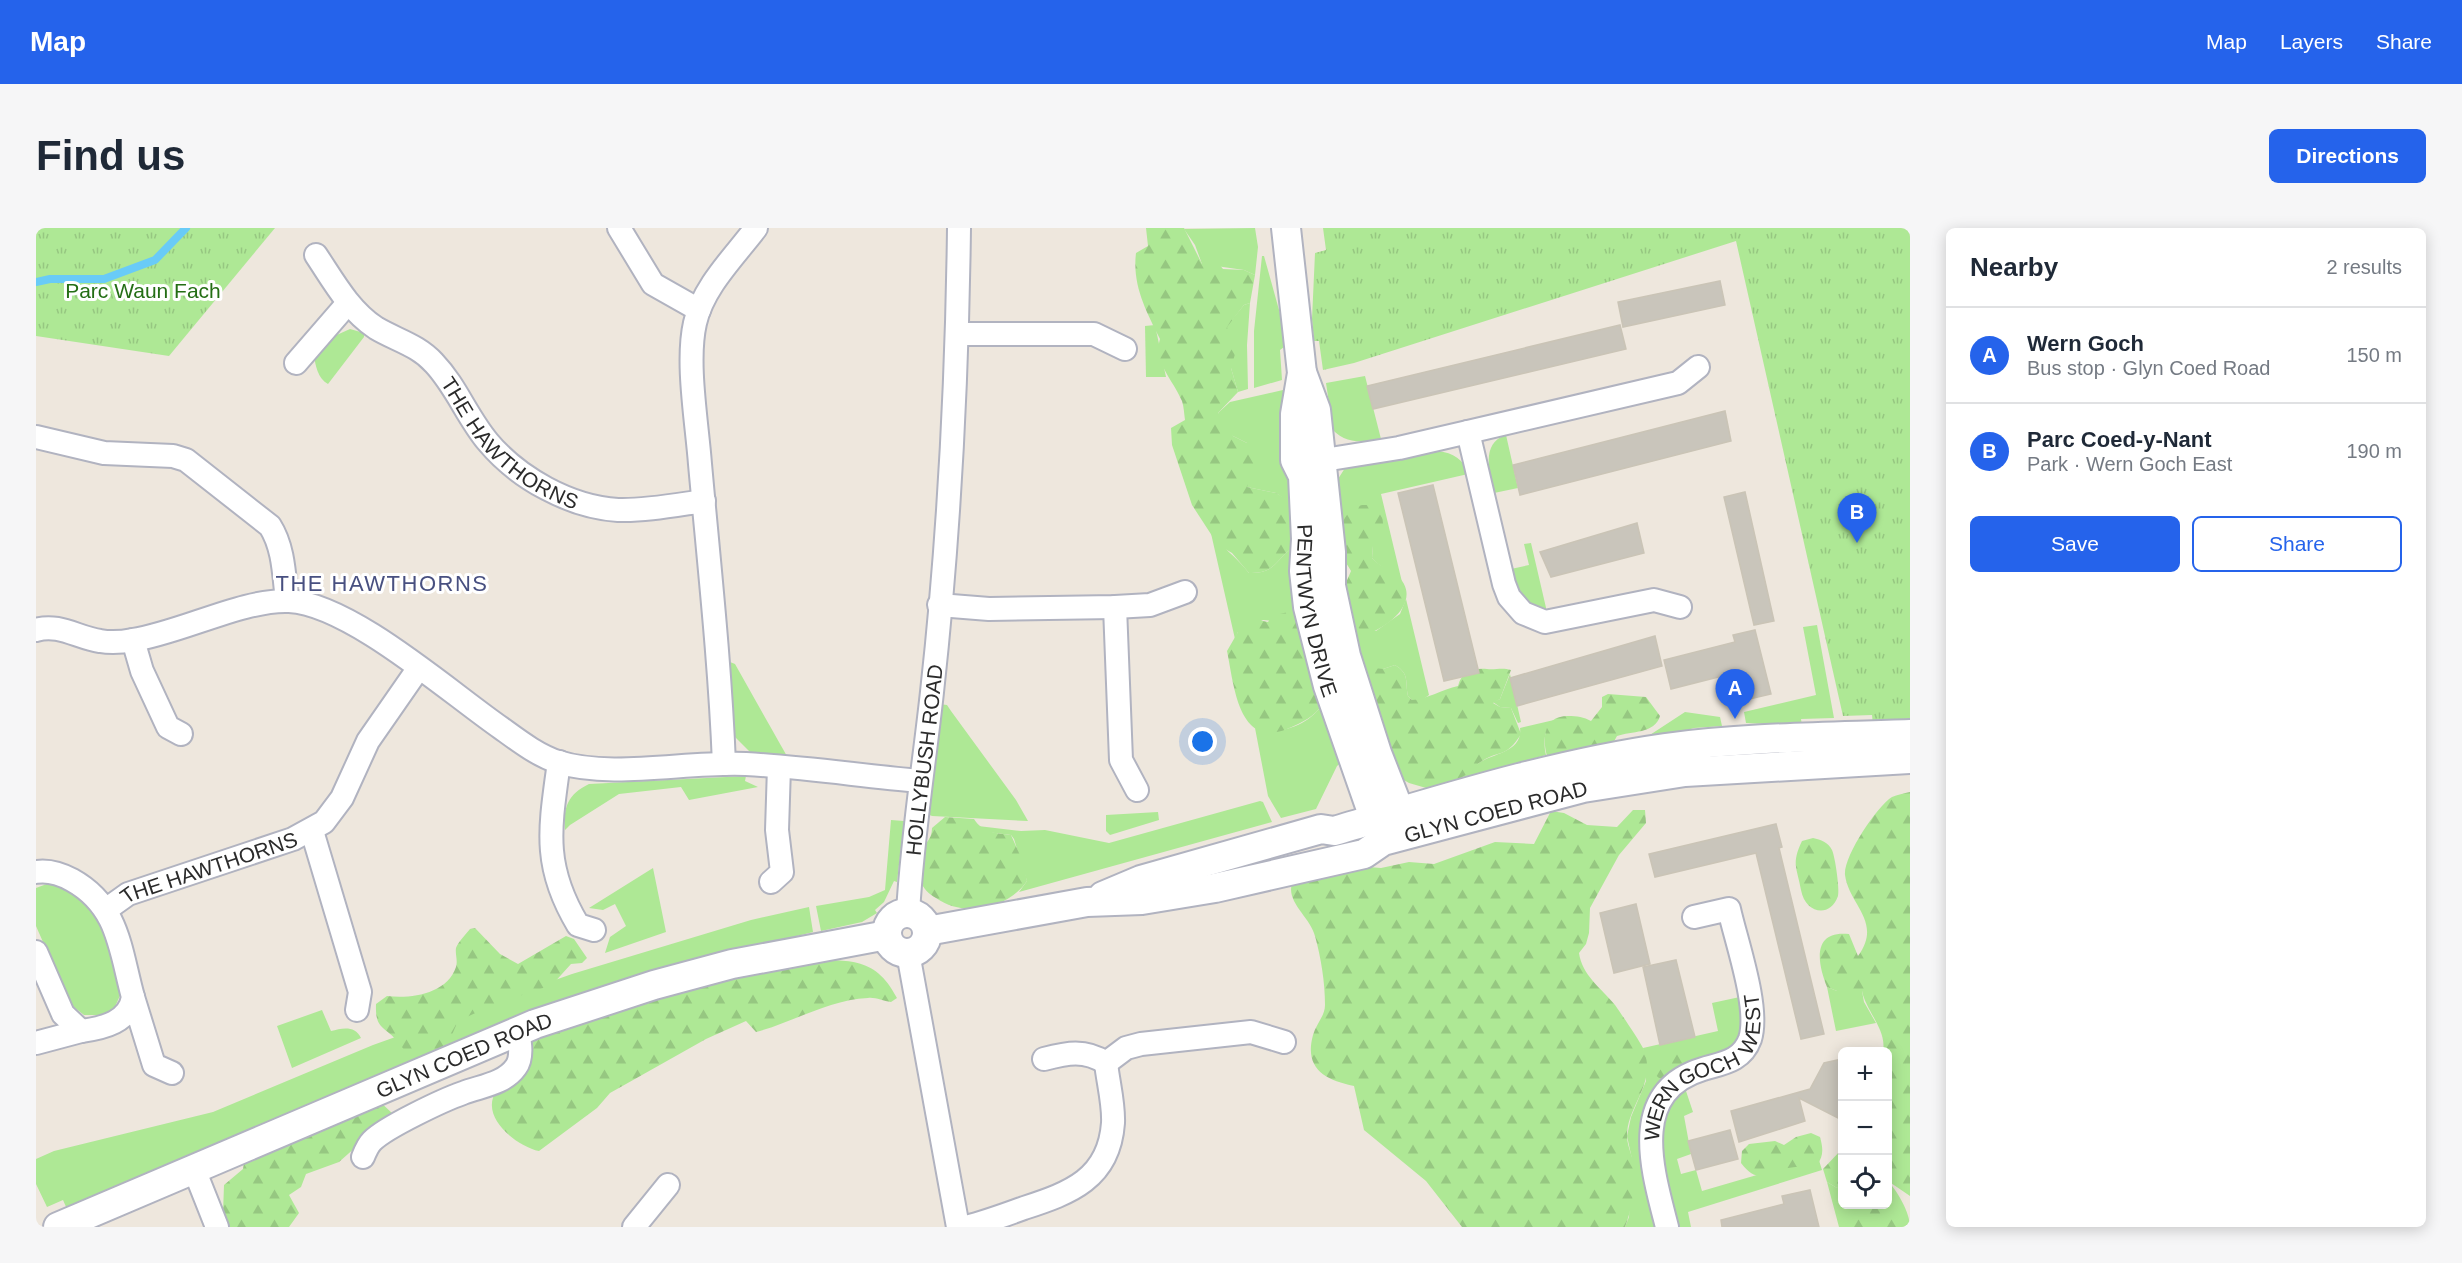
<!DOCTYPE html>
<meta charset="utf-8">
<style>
:root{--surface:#fff;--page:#f6f6f7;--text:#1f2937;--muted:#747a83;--line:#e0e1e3;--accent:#2563eb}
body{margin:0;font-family:Helvetica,sans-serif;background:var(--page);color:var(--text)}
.controls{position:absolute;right:18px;bottom:18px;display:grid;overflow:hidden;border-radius:9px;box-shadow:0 3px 15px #0003}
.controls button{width:54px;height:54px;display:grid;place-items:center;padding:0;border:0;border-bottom:2px solid var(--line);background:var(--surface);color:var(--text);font:30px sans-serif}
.you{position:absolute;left:1167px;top:514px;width:21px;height:21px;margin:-15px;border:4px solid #fff;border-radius:50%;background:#1a73e8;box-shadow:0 0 0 9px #1a73e833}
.badge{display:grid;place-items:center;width:39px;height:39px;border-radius:50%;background:var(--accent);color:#fff;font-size:20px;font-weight:700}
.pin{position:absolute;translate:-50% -50px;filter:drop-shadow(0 2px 3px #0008)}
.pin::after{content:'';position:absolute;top:32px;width:21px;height:18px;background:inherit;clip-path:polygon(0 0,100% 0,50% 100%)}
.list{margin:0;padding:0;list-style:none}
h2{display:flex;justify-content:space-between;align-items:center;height:78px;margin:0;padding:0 24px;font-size:26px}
h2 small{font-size:20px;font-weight:400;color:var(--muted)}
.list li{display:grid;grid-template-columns:39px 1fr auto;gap:18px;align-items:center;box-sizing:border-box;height:96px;padding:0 24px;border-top:2px solid var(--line)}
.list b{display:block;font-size:22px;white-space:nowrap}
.list p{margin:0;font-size:20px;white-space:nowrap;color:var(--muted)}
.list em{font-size:20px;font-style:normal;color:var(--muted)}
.actions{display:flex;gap:12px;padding:18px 24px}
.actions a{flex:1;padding:14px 0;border:2px solid var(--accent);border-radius:9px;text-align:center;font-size:21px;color:var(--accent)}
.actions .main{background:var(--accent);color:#fff}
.icon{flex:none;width:33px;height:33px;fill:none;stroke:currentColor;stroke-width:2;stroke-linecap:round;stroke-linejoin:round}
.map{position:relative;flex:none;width:1874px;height:999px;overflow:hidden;border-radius:9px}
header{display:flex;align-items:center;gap:36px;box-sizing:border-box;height:84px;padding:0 30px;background:var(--accent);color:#fff}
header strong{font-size:28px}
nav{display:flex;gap:33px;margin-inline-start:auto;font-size:21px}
.intro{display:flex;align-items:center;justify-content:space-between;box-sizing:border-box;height:144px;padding:0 36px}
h1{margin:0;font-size:42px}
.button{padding:15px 27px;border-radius:9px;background:var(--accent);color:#fff;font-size:21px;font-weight:700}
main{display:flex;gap:36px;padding:0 36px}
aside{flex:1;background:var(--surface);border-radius:9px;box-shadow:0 3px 15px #0003}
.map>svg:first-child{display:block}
.grass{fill:#aee895}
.forest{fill:url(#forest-firs)}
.park{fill:url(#park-tufts)}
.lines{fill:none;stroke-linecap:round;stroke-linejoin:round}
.stream{stroke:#69cbf7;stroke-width:8}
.building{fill:#c9c5bb;stroke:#cac4b6;stroke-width:1.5}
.minor-casing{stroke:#b1b3c0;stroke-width:26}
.tertiary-casing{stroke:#b1b3c0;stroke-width:32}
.minor{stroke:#fff;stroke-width:22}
.tertiary{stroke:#fff;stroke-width:28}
.labels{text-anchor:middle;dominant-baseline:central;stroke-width:6;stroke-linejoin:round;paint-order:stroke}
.park-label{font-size:21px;fill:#246e15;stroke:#fff}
.street-label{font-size:21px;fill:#2b2b2b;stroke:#fff}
.neighbourhood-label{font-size:22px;letter-spacing:1.5px;fill:#485080;stroke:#fff}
</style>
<header>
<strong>Map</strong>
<nav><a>Map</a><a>Layers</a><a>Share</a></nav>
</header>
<div class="intro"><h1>Find us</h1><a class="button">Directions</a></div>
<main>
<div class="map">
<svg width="1874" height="999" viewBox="0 0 1874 999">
<defs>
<pattern id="forest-firs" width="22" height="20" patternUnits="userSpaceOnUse" patternTransform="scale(1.5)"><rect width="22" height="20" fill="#aee895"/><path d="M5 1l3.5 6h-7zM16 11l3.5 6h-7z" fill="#96c781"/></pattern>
<pattern id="park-tufts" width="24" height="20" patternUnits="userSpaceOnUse" patternTransform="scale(1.5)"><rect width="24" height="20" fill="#aee895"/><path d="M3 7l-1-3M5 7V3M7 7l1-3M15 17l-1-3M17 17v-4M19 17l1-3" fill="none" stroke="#96c781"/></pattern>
</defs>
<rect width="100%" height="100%" fill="#eee7dd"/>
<g class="grass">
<path d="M1219,0L1222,19L1219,47L1208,42L1166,36L1159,17L1148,1Z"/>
<path d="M1226,28H1228L1248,100V119L1244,122L1246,152L1218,160V103Z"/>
<path d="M1214,75L1211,117L1212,161L1202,164L1195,140L1190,99L1208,77Z"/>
<path d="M1119,97L1130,149H1110L1109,98Z"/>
<path d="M314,101L328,105V109L292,156C282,151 279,137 278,126L294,110Z"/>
<path d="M1329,148L1345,211C1323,215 1308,216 1292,197L1294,182L1290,155Z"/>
<path d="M1247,162L1253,274L1240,265L1211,259V215L1197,208L1182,185L1194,174Z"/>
<path d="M1470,207L1482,260L1458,265C1454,246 1444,215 1470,207Z"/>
<path d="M1402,223C1417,225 1428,231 1432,246L1345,266L1366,354C1357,343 1345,341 1336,330L1337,318L1300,304L1297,259L1309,240L1319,236Z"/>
<path d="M1174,301C1184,319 1200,328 1213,345C1240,346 1238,332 1258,319L1268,395L1227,392L1202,404L1199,411Z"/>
<path d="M1495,315L1511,384C1489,379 1480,362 1475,341L1493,337L1488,316Z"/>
<path d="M1370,371L1393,467L1386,472H1376L1372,468C1369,454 1374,446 1359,437L1347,441L1331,459L1317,396L1340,403L1364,386Z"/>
<path d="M1781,397L1798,490L1765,491L1766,498L1710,495L1708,484L1780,467L1767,399Z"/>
<path d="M694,434L699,436L752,530L716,526L699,509Z"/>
<path d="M1474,446L1485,494L1482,495L1475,480L1464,479L1457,474L1464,471Z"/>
<path d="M1288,474L1307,533L1301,538L1280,581L1245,590L1232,568L1219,500C1245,508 1274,497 1288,474Z"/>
<path d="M903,476L911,477L915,483L980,572L992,593L896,588L889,585Z"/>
<path d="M1649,484L1684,489L1686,498L1658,500L1597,518Z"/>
<path d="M1518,492C1508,500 1507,515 1510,527L1415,554C1426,548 1433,542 1443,535C1457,525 1487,524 1484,500Z"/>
<path d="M710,548L709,553L722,559L653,572L645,559L583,566L534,597L529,602C527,579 532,566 553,556Z"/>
<path d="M1224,573L1227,574L1236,594L983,664L991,653L978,611L975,607L951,604L942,598L985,603L1009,602L1073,615Z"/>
<path d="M1122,584L1123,592L1074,607L1070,603V587Z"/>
<path d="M855,592L868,593L861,654L858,653L848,674L839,682L841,685L826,694L785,703L780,678L833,669L849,662Z"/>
<path d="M617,640L630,704L569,725L574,709L590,698L579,676L567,682L553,680Z"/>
<path d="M16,654L50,673L66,690L86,763L78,781L69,787H48L34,776L0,698V660Z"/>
<path d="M773,679L777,704L597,749L487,787L31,981L27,972L11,979L0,956V931L18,923L177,884L337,817L536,746L715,692Z"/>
<path d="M1791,759L1801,763H1826L1828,774L1840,795L1800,803Z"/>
<path d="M1713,767L1714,811L1646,851L1657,884L1648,888L1655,926L1641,931L1645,946L1660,942L1666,963L1782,929L1786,942L1652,984L1655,999H1589L1593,989L1596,931L1591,908L1595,889L1610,853L1607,820L1682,803L1676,775Z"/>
<path d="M286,782L295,803C306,800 319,797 325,810L256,840L241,798Z"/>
<path d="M1852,953C1861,963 1874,984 1874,999H1803L1791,954L1801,960L1806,959V976H1852Z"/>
</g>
<g class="forest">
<path d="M1110,0H1148L1166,36H1183L1187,41L1208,42L1219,47L1214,75L1208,77L1191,99L1199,126L1195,140L1202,164L1182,185L1195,195L1197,208L1211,215L1219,224V236L1211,259L1240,265L1257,275L1258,319C1238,332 1240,346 1213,345L1196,325L1182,317L1156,277L1136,217L1135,200L1149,192C1148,186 1148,179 1146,173C1138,153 1117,134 1124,111C1110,83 1096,57 1100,25L1112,18Z"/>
<path d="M1326,277H1335L1346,285L1348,306L1337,318L1336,330C1344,339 1351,339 1359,346C1389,369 1354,400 1330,406L1317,396L1309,357L1315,343C1311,335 1302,326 1300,318C1295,304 1312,280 1326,277Z"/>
<path d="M1252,384L1268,395L1288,474C1279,489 1267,494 1251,501C1202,521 1198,456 1191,423L1202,404V395L1212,390L1232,394L1236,388Z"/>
<path d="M1359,437C1374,446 1369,454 1372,468L1376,472C1389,472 1407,461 1422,458C1426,443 1437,440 1451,441C1460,442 1466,439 1475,442L1464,471L1457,475L1464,479L1475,480L1485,506C1470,531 1463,521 1443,535C1439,538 1437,542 1433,545C1422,552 1409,557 1397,562L1373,555L1361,548L1331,449L1338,440L1347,441Z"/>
<path d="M1572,466L1610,469L1624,488C1619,506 1595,503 1581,508L1570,528L1513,534C1506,515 1505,488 1532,488C1541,488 1548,489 1555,493L1566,479V469Z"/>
<path d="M1874,564V968L1852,953V824L1847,823C1851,802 1830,783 1826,763H1801L1791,759C1781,734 1776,702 1813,706L1822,728C1847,694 1813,677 1809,647C1807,629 1841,578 1856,569C1861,567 1868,565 1874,564Z"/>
<path d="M1597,582H1609L1610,595L1583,627L1554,680L1553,705L1550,716L1543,725C1546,747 1565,760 1579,777C1584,784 1603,812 1607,820C1622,855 1591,877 1591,908C1591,920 1599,932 1599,945C1599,961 1595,984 1589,999H1426L1390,953L1328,902L1318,858C1288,852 1268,840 1277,807C1280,796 1289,788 1289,777C1289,754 1285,730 1279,708C1274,688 1246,672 1258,651L1320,638L1345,640L1373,634L1398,636L1459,614L1498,616L1515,583L1528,585L1551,597L1581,599Z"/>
<path d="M909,589L938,591C947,605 960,605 975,607L987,634L991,653C972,681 928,690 900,670C893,666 887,661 885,653C884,646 883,630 885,624C889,614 896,612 896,600Z"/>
<path d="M1777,610C1785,612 1792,614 1796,622C1799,628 1804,662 1802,668C1794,691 1769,685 1765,662C1761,639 1755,636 1766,613Z"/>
<path d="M439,700L464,726L482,736L530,708L538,711L551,730L546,735L535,736L516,757L459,776L422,793L415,809V819L385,837C370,827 372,826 362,814C348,797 339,802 340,776L351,768C375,771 411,766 420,739C422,733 419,726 420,720C422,714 430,706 434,701Z"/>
<path d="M768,730C810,735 838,725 861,770L855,774C847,773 839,769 832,770C792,772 758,794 720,804L710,793L670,811L574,865L561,880L503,923C480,918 442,888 461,862C466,854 480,848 488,843L497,802L640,761L652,764L667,753Z"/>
<path d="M1632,822H1641L1647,829L1648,841L1633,852L1623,850L1616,844C1615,831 1620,827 1632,822Z"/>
<path d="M341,871L357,886L303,934L270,946L265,959L253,967L263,985L253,999H191L187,985L188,957L207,941L208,934Z"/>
<path d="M1775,905L1784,909C1787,920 1788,928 1781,937C1771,940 1762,938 1752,940C1730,943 1724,959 1705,935L1706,923L1713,916L1739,913L1748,917L1760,909Z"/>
<path d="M1806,921V959L1801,960L1791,954L1787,941Z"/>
<path d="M1852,975L1871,999H1816L1820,984L1828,977Z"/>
</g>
<g class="park">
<path d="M0,0H239L133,128L0,108Z"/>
<path d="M1287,0H1874V496L1837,497L1836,487L1807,488L1700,13L1318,135L1287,142L1283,113H1278L1276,91L1279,25L1290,22Z"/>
</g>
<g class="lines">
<path class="stream" d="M0,54L14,51H68L119,32L150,0"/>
</g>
<g class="building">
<path d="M1684,53L1689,77L1587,99L1582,74Z"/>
<path d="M1584,97L1590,121L1337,181L1331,158Z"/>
<path d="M1689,183L1695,213L1484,267L1477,237Z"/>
<path d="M1397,257L1443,445L1408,453L1362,265Z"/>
<path d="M1709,264L1738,393L1718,397L1688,269Z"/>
<path d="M1601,295L1608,325L1515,349L1504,324Z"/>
<path d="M1719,402L1735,466L1713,471L1706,443L1635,461L1628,432L1699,414L1697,407Z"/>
<path d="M1619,408L1626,438L1481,478L1474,450Z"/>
<path d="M1740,596L1746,619L1743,620L1788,806L1765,811L1720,625L1619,649L1613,626Z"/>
<path d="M1600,676L1614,736L1578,745L1564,685Z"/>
<path d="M1640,732L1659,809L1624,817L1607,739Z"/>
<path d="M1806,831V892L1763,870L1769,893L1703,914L1695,883L1774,861L1788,835Z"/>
<path d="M1694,902L1702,931L1660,942L1652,913Z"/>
<path d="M1774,962L1783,999H1686L1685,992L1748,976L1746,968Z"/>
</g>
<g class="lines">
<defs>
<g id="minor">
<path d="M583,0L617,56L663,82"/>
<path id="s1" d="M280,27C298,54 313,82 340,100C360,112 382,117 398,135C420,158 431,189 452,214C482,250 534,279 582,282C609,283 640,277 668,273"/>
<path d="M922,106H1058L1089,121"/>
<path d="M260,135L312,75"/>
<path d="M1432,204L1642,155L1662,139"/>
<path d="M0,209L68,225L137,228L150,232L234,298C248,320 248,348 251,373"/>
<path d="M1276,247L1294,231L1363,220L1432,204L1468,356L1473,369L1487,385L1509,394L1618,372L1644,379"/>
<path d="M903,377L953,381L1079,379L1114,377L1149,364"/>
<path d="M1079,379L1085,532L1101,562"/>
<path d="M0,402C23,395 42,410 64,413C75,415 87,414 97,412C144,405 208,371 253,373C314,376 413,464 465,500C483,513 501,527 522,534C575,551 653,533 710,536C768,539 826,548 884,553"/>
<path d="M97,412L106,443L132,499L145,506"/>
<path d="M523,534C514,600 506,637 542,697L558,702"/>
<path d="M688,536C684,435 673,336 664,236C661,195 650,134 659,95C667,59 698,29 720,0"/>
<path d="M276,603L324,764L321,782"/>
<path d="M0,644C13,642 25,646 36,652C83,678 84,722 97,769C93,794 68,800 45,803L27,786L0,724"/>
<path d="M735,654L746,644L741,602L743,539"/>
<path id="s2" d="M71,681L92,666L257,611L288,594L306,570L332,513L382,441"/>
<path id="s3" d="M872,685C876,611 888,538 896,464C913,310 921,155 923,0"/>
<path d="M872,725L922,999"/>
<path d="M97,769L118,837L136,845"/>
<path d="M0,815L45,803"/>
<path d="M1008,831C1031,825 1049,821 1070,835L1090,820L1105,816L1215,804L1248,814"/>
<path d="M327,929C329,924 332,917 336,913C350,899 407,872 427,865C445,858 468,856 480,839C487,829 484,814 482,803"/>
<path d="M158,941L181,999"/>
<path d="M598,999L632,957"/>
<path d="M930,999C950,994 969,987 988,980C1034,965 1073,951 1077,895C1078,876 1072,854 1070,835"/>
<path id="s4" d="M1631,999C1617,944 1591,864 1667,841C1687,835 1706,833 1714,811C1724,780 1700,713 1693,681L1658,689"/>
</g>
<g id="tertiary">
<path id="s5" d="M1250,0L1266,145L1259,186V232L1267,248L1270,311L1268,343L1272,379L1292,458L1345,610"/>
<path d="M1267,147L1280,182L1295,324V358L1310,428L1341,525L1371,602"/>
<path d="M1067,668L1105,652L1285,601L1298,603C1407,571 1516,536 1629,520C1710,509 1792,509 1874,506"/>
<circle cx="871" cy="705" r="20"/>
<path id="s6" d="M891,703L1051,674L1106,672L1179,660L1328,626L1347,613L1547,560L1649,544L1874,531"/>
<path id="s7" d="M22,999L499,796L618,757L696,736L851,707"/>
</g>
</defs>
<use href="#minor" class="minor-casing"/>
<use href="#tertiary" class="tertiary-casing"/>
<use href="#minor" class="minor"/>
<use href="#tertiary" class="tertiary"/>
</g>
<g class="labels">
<g class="park-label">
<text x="107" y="62">Parc Waun Fach</text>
</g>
<g class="street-label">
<text stroke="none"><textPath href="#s1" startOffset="276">THE HAWTHORNS</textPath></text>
<text stroke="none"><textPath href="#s5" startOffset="387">PENTWYN DRIVE</textPath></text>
<text stroke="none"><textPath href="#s3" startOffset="154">HOLLYBUSH ROAD</textPath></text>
<text stroke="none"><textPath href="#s6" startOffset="584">GLYN COED ROAD</textPath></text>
<text stroke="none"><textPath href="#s2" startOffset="111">THE HAWTHORNS</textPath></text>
<text stroke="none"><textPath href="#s7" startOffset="441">GLYN COED ROAD</textPath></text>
<text stroke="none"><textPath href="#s4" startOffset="188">WERN GOCH WEST</textPath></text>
</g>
<g class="neighbourhood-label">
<text x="346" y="355">THE HAWTHORNS</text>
</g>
</g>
</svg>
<div class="controls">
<button>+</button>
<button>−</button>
<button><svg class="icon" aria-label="locate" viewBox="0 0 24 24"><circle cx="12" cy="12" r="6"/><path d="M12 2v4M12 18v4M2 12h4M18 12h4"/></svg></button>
</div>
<div class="you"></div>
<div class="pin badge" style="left:1699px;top:491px">A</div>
<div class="pin badge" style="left:1821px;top:315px">B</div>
</div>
<aside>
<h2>Nearby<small>2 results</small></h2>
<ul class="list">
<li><span class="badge">A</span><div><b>Wern Goch</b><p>Bus stop · Glyn Coed Road</p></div><em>150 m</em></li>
<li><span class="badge">B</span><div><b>Parc Coed-y-Nant</b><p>Park · Wern Goch East</p></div><em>190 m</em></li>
</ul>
<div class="actions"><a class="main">Save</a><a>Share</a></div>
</aside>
</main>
